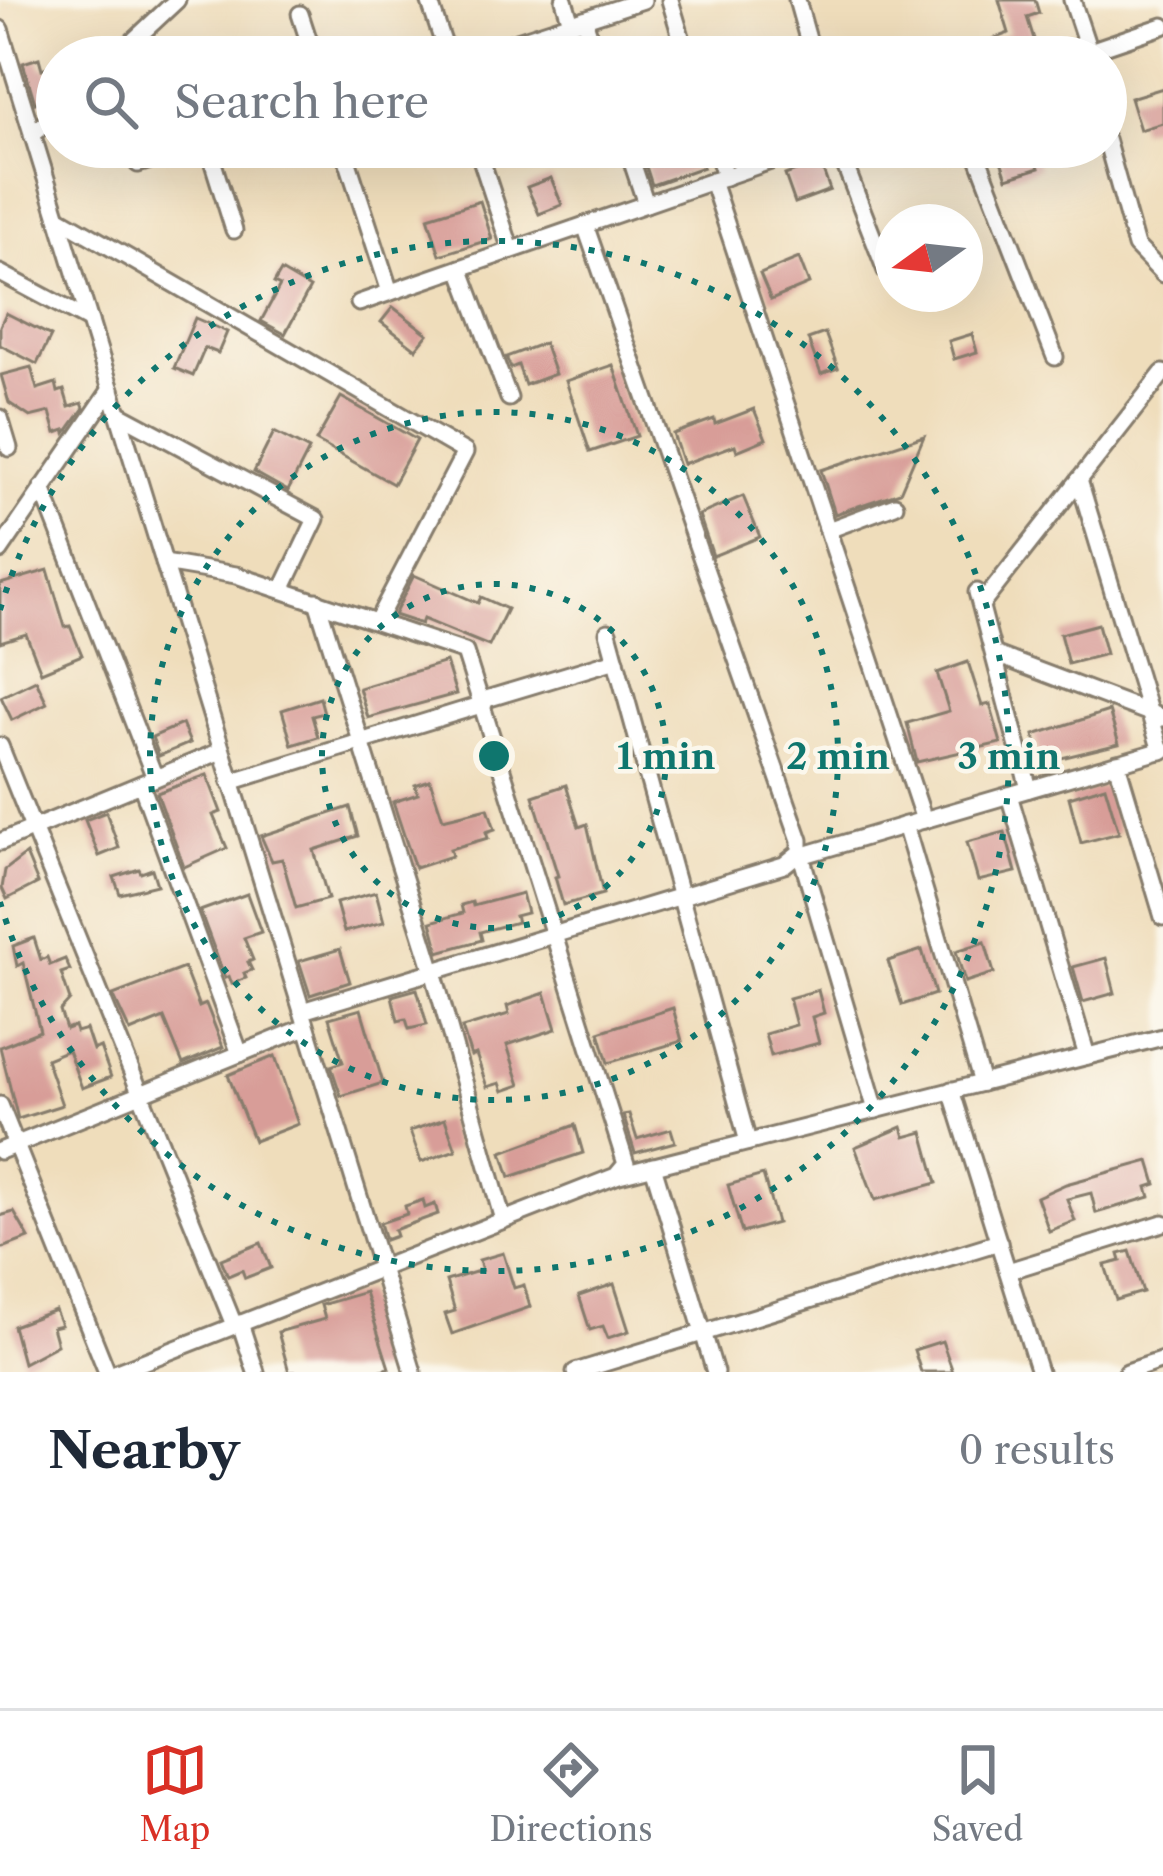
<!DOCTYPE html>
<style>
:root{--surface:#fff;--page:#f6f6f7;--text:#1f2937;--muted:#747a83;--line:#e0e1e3;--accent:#d93025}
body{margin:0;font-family:"Libre Caslon Text",serif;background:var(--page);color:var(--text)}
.compass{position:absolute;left:875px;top:204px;width:108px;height:108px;border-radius:50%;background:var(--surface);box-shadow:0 12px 48px #0002;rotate:255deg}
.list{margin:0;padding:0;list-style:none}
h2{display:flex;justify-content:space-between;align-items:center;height:156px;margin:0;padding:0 48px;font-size:51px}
h2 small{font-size:39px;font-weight:400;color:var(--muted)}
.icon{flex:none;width:66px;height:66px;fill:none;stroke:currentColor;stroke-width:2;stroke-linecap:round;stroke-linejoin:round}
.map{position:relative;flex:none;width:1163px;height:1372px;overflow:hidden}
.search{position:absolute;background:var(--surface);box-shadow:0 12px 48px #0002;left:36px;right:36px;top:36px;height:132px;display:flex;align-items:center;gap:30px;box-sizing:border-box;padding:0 42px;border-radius:66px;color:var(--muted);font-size:45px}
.sheet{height:336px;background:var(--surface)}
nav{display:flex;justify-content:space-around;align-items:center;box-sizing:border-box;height:168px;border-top:3px solid var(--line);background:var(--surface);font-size:33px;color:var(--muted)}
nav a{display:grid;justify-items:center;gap:6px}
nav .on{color:var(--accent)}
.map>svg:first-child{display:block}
.building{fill:#d89d98}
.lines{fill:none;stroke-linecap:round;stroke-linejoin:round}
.minor-casing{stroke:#867c6c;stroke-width:21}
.minor{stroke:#fff;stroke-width:15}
.ring{fill:none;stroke:#0f766e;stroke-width:6;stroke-dasharray:6 12}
.centre{fill:#0f766e;stroke:#fbf7ec;stroke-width:6}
.ring-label{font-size:36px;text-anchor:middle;font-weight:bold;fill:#0f766e;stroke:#fbf7ec;stroke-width:9;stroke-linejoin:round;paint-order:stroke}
</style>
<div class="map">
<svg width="1163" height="1372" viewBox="0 0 1163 1372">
<rect width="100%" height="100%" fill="#fbf7ec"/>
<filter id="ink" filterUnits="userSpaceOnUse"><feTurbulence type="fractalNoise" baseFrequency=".00833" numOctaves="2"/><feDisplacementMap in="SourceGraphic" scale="24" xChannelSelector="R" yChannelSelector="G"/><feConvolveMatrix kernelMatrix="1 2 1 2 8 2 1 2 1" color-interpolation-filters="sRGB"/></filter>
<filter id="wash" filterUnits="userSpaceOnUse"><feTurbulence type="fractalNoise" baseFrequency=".004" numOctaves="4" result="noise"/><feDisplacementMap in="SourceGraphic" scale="48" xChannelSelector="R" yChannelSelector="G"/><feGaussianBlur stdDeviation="2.7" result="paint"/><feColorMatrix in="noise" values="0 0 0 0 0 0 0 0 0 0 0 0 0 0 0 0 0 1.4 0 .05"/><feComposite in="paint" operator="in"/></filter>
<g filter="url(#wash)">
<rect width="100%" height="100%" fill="#efddbb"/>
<g id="blocks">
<g class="building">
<path d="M999,0H1035L1039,13L1027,17L1039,55L1001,57L998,49L975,57H945L1009,33Z"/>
<path d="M39,58L42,69L47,67L53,88L43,95L44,100L35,103L23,63Z"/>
<path d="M1163,88V123L1140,130L1130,98Z"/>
<path d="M644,147H696L703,167L652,185L640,148Z"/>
<path d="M1026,150H1034L1039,168L1007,178L1000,158Z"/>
<path d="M820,162L830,190L795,203L785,175Z"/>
<path d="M551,178L562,205L539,214L527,187Z"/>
<path d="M480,201L492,239L440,255L428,217Z"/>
<path d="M799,258L809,284L771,300L760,274Z"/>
<path d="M281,271L310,288L285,334L261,321L280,286L274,283Z"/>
<path d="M393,307L428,334L416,349L381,322Z"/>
<path d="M6,313L51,336L37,364L0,345V326Z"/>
<path d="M195,318L227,332L218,353L205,348L193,376L174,368Z"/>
<path d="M825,333L838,368L821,374L808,339Z"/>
<path d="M972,334L977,352L954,359L949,341Z"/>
<path d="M544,343L555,374L525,385L518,365L511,368L506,357Z"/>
<path d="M613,365L637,436L590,452L566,381Z"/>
<path d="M31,367L37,389L56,383L58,392L64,390L69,407L82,403L84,408L66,433L65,430L56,433L50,412L30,417L9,403L1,375Z"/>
<path d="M341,397L417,440L393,484L316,441Z"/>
<path d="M754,409L766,439L737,451L735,445L683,464L673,434L714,419L715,424Z"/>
<path d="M274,432L309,450L288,491L254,472Z"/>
<path d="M924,436L900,492L835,514L821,470Z"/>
<path d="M743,496L760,537L713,556L699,515Z"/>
<path d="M48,570L65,627L70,626L82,655L41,672L26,634L0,642V584Z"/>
<path d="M414,575L478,603L481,597L507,609L489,646L423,619L421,624L394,615Z"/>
<path d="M1098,624L1106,654L1068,664L1060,634Z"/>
<path d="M446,662L456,694L368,718L359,688Z"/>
<path d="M968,662L982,706L990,704L1001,743L917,762L907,723L949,711L937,673Z"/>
<path d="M36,680L47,703L12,720L1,697Z"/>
<path d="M320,698L324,713L312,716L318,737L292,745L282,710Z"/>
<path d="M1109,711L1119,744L1041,763L1034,735Z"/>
<path d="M182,724L190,743L159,756L152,737Z"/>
<path d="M207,775L221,812L213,815L227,848L184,867L157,793Z"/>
<path d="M430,780L443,819L488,808L495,829L486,832L488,838L450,849L452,856L415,868L393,802L418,794L415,785Z"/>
<path d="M566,785L579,827L587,824L603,894L563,905L555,877L558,876L533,796Z"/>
<path d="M1105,786L1119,833L1081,843L1069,797Z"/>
<path d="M350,807L358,836L314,850L328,899L296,908L282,859L272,861L261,836Z"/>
<path d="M106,812L119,848L99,856L85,820Z"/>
<path d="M1005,832L1016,872L978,881L967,842Z"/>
<path d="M26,854L38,883L7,899L2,888L5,870Z"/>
<path d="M139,869L141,873L152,869L157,885L120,894L114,877Z"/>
<path d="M376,892L384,922L344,932L336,903Z"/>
<path d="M522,893L527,913L515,916L517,922L480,932L482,940L439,952L431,922L463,913L461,905L472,902L473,906Z"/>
<path d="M247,894L261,932L244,938L253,960L248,962L252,970L244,973L246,978L232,984L229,976L225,978L200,911Z"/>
<path d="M34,938L41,960L47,957L50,965L65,959L70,970L61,973L70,1000L60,1011L66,1029L74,1026L76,1032L86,1029L93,1050L100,1047L111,1077L82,1088L68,1050L46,1059L62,1105L18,1119L0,1047L40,1031L23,963L17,966L13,946Z"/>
<path d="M985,942L994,973L965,982L956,951Z"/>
<path d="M340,949L350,982L310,995L299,961Z"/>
<path d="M922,950L935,994L902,1005L888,961Z"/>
<path d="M1106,958L1115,993L1083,1002L1073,967Z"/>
<path d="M184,968L199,1007L206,1004L223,1047L183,1064L164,1018L130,1032L113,995Z"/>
<path d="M417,989L427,1025L409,1029L406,1019L398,1021L392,996Z"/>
<path d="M818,990L824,1013L812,1017L819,1043L771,1056L765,1034L796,1025L789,998Z"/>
<path d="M545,993L556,1029L507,1045L520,1085L503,1091L500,1083L487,1087L476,1054L471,1056L462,1028L509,1014L507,1006Z"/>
<path d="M673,1008L682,1041L608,1063L599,1032Z"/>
<path d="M361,1009L383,1083L341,1096L331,1066L343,1062L329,1018Z"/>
<path d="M275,1056L298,1124L254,1141L228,1075Z"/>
<path d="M629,1114L637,1139L671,1129L675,1142L635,1153L623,1115Z"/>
<path d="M445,1119L456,1150L421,1162L410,1131Z"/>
<path d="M575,1125L583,1153L510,1177L502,1152Z"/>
<path d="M902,1127L905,1137L923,1132L937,1183L875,1200L855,1147Z"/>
<path d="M1149,1161L1156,1184L1147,1187L1150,1197L1096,1213L1091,1193L1067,1199L1075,1221L1049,1231L1037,1197L1066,1184Z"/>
<path d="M763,1175L777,1223L742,1233L728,1185Z"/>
<path d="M423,1200L425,1208L435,1204L438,1214L394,1230L396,1236L385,1240L380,1223L407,1214L405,1206Z"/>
<path d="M14,1212L29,1238L0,1249V1216Z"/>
<path d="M261,1243L271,1268L245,1278L242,1270L228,1276L221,1259Z"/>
<path d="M1130,1251L1143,1292L1116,1300L1105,1265L1121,1261L1119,1254Z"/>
<path d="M503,1253L514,1288L524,1285L530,1307L452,1334L445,1314L455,1311L446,1281L482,1270L479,1260Z"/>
<path d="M614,1284L629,1331L608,1338L603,1326L590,1330L579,1296Z"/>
<path d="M365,1292L389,1368L375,1372H289L278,1332L325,1319L321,1305Z"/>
<path d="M55,1310L61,1325L52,1327L57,1345L23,1363L13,1326Z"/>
<path d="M942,1341L953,1372H921L914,1350Z"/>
</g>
</g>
</g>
<g filter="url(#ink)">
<use href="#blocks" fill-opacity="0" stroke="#867c6c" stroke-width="3"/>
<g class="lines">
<defs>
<g id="minor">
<path d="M429,0L448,57"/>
<path d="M564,0L571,23"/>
<path d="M670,0L687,57"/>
<path d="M797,0L813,57"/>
<path d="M1072,0L1089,51"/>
<path d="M300,14L314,57"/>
<path d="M584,19L596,57"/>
<path d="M0,29L413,1372"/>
<path d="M116,57L177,0"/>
<path d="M468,57L643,0"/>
<path d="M1072,57L1163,26"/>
<path d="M32,135L57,112"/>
<path d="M1106,139L1136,246L1163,274"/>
<path d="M208,147L234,230"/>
<path d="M343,147L390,292"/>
<path d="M477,147L511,250"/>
<path d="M627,147L646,204"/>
<path d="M716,147L725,177"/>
<path d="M838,147L886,271"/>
<path d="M974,147L1055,357"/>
<path d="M138,164L191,147"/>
<path d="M712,181L924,820"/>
<path d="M58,217L465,452L377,621"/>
<path d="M460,268L509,398"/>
<path d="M0,273L90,321"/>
<path d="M359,303L811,147"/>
<path d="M118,413L316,519L282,590"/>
<path d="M0,418L9,448"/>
<path d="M1079,480L1161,751"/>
<path d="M42,488L155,778"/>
<path d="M828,530L895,505"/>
<path d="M0,551L111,389"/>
<path d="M977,592L1029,789"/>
<path d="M317,601L433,971L503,1220"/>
<path d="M981,605L1163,373"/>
<path d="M608,632L748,1142"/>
<path d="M994,654L1163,718"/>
<path d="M483,700L616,660"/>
<path d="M0,746L234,1325"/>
<path d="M1117,763L1163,917"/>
<path d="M230,782L484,704"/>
<path d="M141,784L240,1054"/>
<path d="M1009,795L1087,1056"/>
<path d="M905,825L982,1083"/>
<path d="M0,842L221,751"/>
<path d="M800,852L876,1110"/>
<path d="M797,857L1163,750"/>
<path d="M302,1011L784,865L800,852V840L585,225"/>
<path d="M951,1090L1039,1372"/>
<path d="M0,1105L107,1372"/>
<path d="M0,1151L306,1027"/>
<path d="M653,1166L715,1372"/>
<path d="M619,1175L1163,1037"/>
<path d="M1008,1271L1163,1223"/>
<path d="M240,1323L256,1372"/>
<path d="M117,1372L616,1176L626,1164L465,652L236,575L164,563"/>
<path d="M575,1372L999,1242"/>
<path d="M1127,1372L1163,1360"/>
</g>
</defs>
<use href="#minor" class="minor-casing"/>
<use href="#minor" class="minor"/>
</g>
</g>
<g class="ring">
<circle cx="494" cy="756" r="172"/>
<circle cx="494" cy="756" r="344"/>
<path d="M0 610A515 515 0 1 1 0 902"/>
</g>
<circle cx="494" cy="756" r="18" class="centre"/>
<g class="ring-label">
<text x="666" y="769">1 min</text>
<text x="838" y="769">2 min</text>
<text x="1009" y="769">3 min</text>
</g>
</svg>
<svg class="compass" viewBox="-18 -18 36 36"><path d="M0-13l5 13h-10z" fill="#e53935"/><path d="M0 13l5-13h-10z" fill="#747a83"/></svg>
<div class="search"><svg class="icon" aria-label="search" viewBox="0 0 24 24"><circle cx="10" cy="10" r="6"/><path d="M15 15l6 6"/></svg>Search here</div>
</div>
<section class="sheet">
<h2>Nearby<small>0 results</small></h2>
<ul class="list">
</ul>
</section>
<nav>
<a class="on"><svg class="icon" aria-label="map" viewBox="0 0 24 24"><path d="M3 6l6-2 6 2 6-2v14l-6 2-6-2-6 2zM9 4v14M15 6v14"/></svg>Map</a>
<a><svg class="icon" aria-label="directions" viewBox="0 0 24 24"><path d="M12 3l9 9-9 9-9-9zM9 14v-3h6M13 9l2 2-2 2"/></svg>Directions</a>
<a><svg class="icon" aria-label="saved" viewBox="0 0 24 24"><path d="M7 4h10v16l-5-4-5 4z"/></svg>Saved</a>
</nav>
